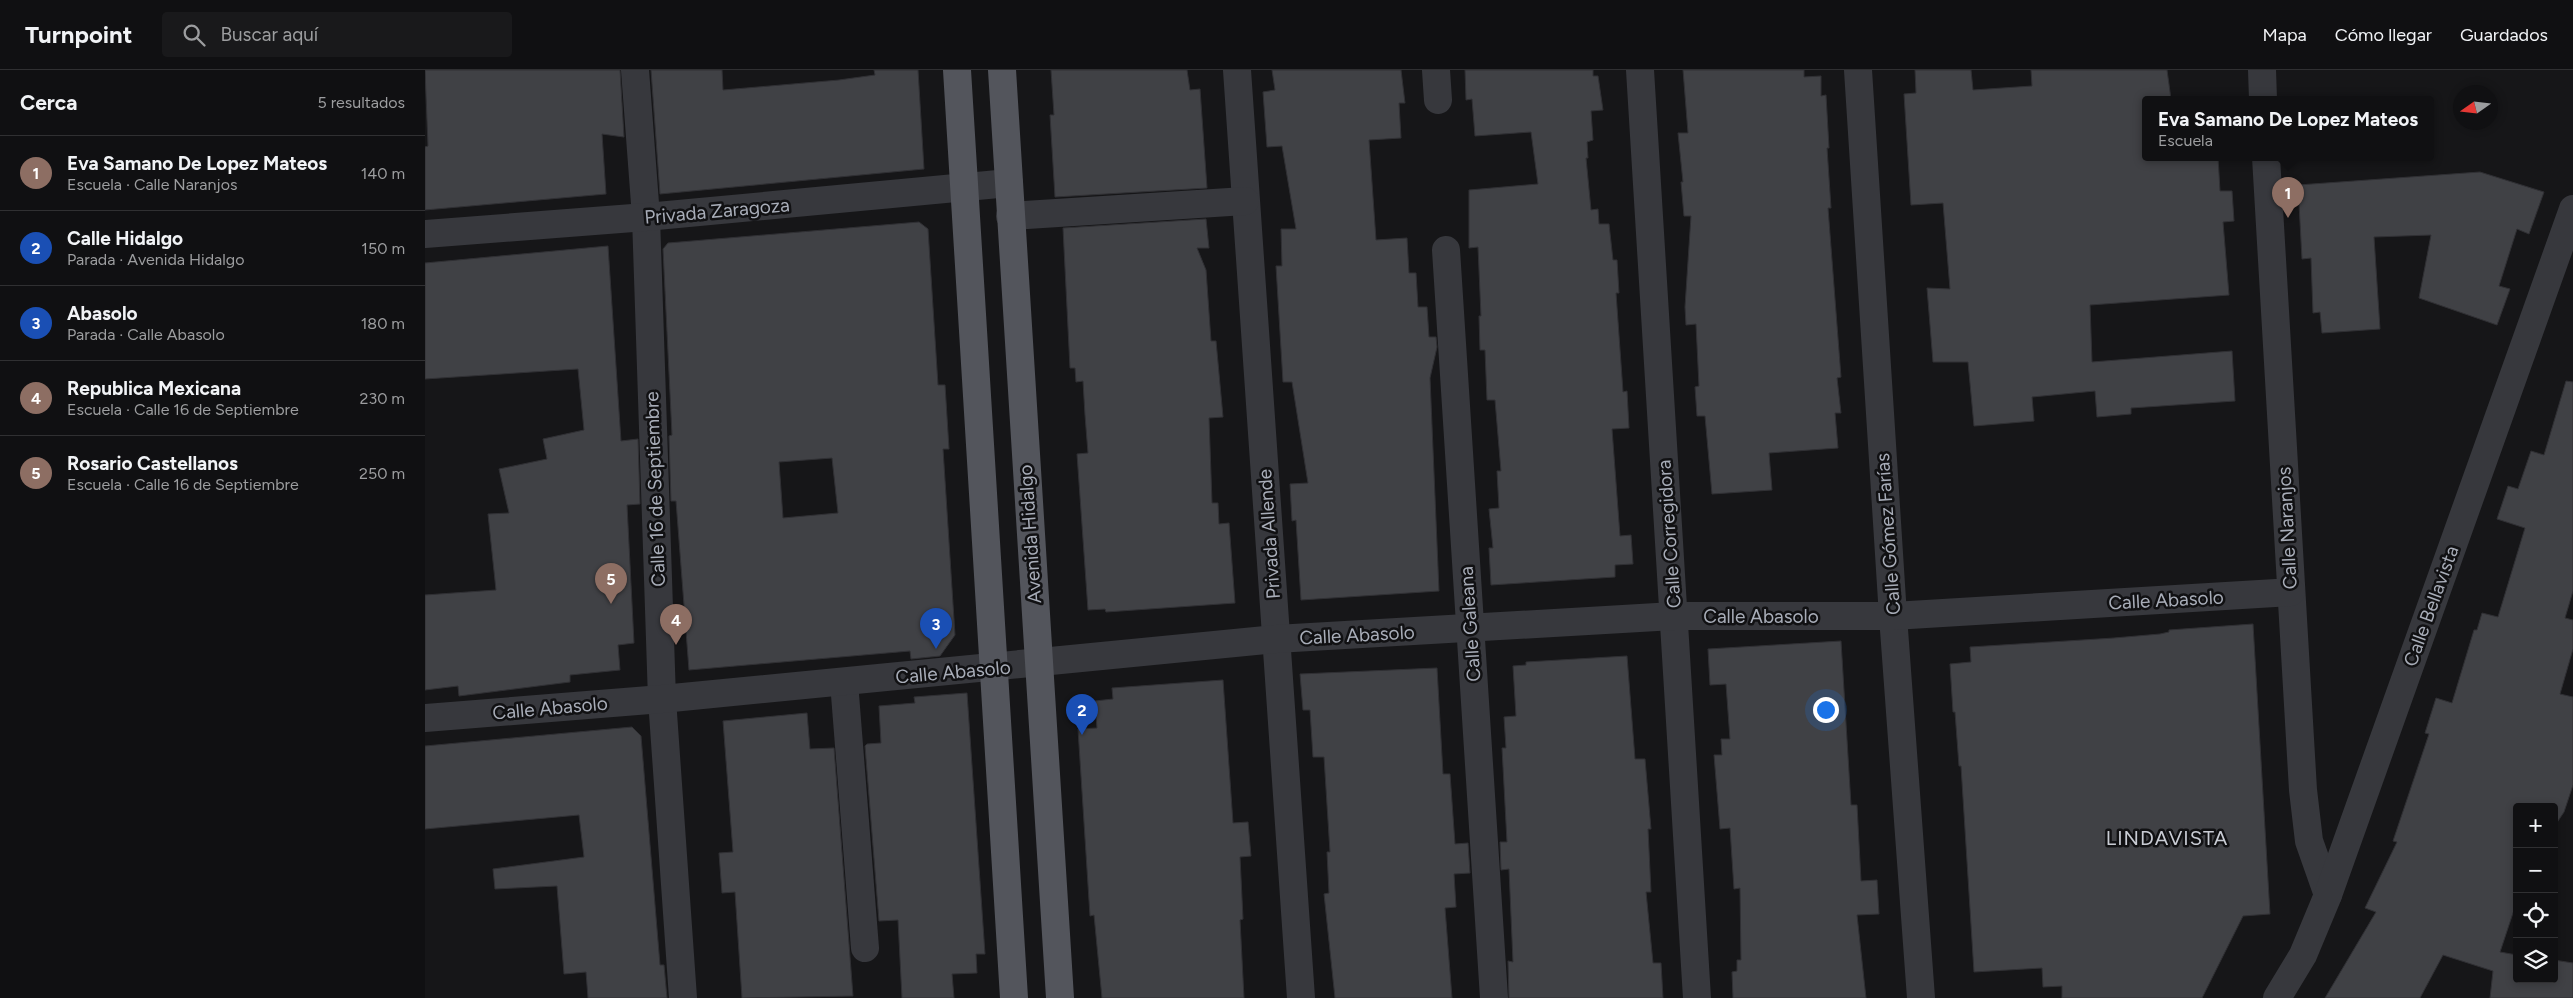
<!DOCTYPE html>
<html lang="es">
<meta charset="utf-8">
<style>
:root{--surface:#101012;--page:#19191b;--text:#f1f3f6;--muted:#9c9d9f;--line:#303032;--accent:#2563eb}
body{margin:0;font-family:Figtree,sans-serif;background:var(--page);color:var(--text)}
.controls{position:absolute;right:15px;bottom:15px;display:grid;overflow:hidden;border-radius:5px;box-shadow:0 2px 8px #0003}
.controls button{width:45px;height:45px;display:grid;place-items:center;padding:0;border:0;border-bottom:1px solid var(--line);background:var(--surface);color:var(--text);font:25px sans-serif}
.compass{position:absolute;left:2028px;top:15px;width:45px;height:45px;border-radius:50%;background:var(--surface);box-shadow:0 2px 8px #0003;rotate:256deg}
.you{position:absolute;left:1400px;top:639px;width:18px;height:18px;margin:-12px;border:4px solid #fff;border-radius:50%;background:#1a73e8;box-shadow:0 0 0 8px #1a73e833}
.badge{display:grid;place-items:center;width:32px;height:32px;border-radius:50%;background:var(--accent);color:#fff;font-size:16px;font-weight:700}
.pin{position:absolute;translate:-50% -41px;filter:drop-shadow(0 1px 2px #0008)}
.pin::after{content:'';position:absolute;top:26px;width:18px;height:15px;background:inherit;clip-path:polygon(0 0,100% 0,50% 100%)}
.popup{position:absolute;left:1717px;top:26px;width:292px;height:65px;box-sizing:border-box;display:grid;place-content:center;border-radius:5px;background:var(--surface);filter:drop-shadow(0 1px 4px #0005);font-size:16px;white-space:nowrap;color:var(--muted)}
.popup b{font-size:19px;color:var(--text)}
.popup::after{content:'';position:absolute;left:50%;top:100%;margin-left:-10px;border:10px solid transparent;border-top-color:var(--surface)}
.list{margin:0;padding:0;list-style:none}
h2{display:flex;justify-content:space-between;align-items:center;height:65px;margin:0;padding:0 20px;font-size:21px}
h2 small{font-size:16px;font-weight:400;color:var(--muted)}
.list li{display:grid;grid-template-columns:32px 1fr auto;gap:15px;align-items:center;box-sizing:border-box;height:75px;padding:0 20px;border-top:1px solid var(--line)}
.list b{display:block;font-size:19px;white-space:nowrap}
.list p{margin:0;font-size:16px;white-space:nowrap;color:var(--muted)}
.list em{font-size:16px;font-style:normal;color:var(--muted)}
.icon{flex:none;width:28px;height:28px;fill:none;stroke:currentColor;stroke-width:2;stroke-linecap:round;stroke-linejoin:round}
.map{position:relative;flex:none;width:2148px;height:928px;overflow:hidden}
header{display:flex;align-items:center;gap:30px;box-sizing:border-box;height:70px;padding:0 25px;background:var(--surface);border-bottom:1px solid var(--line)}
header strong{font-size:24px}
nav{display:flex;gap:28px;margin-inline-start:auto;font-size:18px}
.search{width:350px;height:45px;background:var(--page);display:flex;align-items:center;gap:12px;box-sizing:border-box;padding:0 18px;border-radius:5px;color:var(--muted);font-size:19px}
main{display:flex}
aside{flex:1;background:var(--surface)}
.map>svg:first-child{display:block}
.building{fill:#404145;stroke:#303034;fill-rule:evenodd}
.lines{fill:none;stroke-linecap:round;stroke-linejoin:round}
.minor{stroke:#37383d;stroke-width:28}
.major{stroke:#53555c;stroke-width:28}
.labels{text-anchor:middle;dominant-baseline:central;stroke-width:5;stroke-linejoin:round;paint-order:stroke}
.street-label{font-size:19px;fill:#a8adb8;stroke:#111113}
.neighbourhood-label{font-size:20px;letter-spacing:1px;fill:#c9ccd4;stroke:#111113}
</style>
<header>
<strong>Turnpoint</strong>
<div class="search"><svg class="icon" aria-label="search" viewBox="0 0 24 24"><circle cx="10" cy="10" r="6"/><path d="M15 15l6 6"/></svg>Buscar aquí</div>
<nav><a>Mapa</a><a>Cómo llegar</a><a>Guardados</a></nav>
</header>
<main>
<aside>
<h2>Cerca<small>5 resultados</small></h2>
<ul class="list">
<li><span class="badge" style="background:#8d6e63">1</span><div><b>Eva Samano De Lopez Mateos</b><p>Escuela · Calle Naranjos</p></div><em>140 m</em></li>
<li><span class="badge" style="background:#1a4fb4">2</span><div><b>Calle Hidalgo</b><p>Parada · Avenida Hidalgo</p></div><em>150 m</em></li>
<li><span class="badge" style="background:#1a4fb4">3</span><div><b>Abasolo</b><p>Parada · Calle Abasolo</p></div><em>180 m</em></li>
<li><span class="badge" style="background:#8d6e63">4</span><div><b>Republica Mexicana</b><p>Escuela · Calle 16 de Septiembre</p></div><em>230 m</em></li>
<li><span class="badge" style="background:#8d6e63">5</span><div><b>Rosario Castellanos</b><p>Escuela · Calle 16 de Septiembre</p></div><em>250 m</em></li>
</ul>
</aside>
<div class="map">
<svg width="2148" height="928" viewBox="0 0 2148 928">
<rect width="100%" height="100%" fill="#161618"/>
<g class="building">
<path d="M0,0H195L199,67L177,64L181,124L0,140V77L3,76Z"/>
<path d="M226,0H297L298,20L414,10L450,5L449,0H493L499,99L235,124Z"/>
<path d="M626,0H762L765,20L775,19L782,118L630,127L625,45H629Z"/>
<path d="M847,0H976L980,33H974L976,68L944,70L951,170L982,168L984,203H991L993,237H1002L1004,267H1011L1012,277L1005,308L1014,521L876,530L871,450L867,451L865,414L883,413L867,312H858L851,196H857L856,159H871L857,76L842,77L838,22L850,20Z"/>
<path d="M1040,0H1168V6H1173L1178,40L1166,41L1168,70L1162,72L1163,88H1161L1166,140L1173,139L1174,154H1184L1188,190H1192L1194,223H1191L1198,322L1202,321L1204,358L1187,359L1195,466L1206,465L1208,494L1190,495V507L1066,515L1064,478H1068L1064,439L1074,438L1072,401H1076L1070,330H1062L1060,280H1055L1054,246H1056L1053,177L1044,178V120L1113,114L1106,62L1050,66L1047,29L1041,30Z"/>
<path d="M1258,0H1379V7L1396,6V26L1401,25L1404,78H1402L1406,138H1403L1416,307L1412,308L1416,343H1410L1413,378L1344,383L1347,420L1287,424L1280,346H1272L1270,317L1274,316L1271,254L1261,255L1260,237L1266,146H1259L1256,112H1258L1253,63H1263Z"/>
<path d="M1490,0H1546L1548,20L1607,16L1606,0H1742L1746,29H1720V87H1793L1795,121H1807L1809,151L1798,152L1804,225L1665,235L1667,292L1807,281L1810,331L1706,338V344L1672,347L1670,321L1607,327L1609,351L1549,356L1543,292H1508L1502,218L1525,219L1518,133L1486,135L1479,24L1491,23Z"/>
<path d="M2055,102L2119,122L2104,164L2092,159L2074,216L2085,219L2072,255L1994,228L2006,165L1949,167L1955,259L1897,263L1895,242L1888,243L1886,188L1877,189L1873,115Z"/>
<path d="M781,149L784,178H772L781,200L786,271H791L798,347L784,348L787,433H793L794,454L804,453L810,533L681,542L680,539L663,540L652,384L663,383L660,345L658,311L651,312L650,298H645L638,158Z"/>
<path d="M494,152L503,159L513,315H520L524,379H518L530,565L515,586L486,589L485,581L264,600L251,431H246L244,366L247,365L238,179L243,173ZM407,388L413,443L358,448L354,392Z"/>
<path d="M183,176L196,371L213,369L215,434L202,435L209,573L193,575L195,600L145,605V612L34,626L33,616L0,620V525L71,520L63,444L84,443L74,399L122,389L118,369L159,360L153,299L0,309V193Z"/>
<path d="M2141,311L2148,312V521L2140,548L2148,550V579L2135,624L2148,627V715L2139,742L2131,754L2129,737H2092V831L2075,882L2092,885V909H2129V890L2148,893V928H2065L2068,901L2018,885L1995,928H1900L1951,842L1940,838L1972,772L1968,771L2004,664L2000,663L2011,628L2027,633L2049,560H2052L2057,543L2073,547L2100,458L2072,449L2083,416L2093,419L2106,381L2119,385Z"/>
<path d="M1828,554L1845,844L1818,846L1777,928H1637V916L1618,917L1617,898L1549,902L1536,696H1534L1530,642H1528L1525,594L1546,592L1545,577L1689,568L1735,564L1744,562V560Z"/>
<path d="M1416,571L1426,735H1432L1436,811L1452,810L1454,844L1432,845L1441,928H1308L1307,902L1312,901V890H1316L1315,818L1309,819L1305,758L1295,759L1289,685H1297L1296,669H1305L1301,614L1285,615L1283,579Z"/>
<path d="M1202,586L1210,689H1220L1226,759H1223L1226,822H1221L1228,893H1236L1238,928H1084L1083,891L1088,892L1084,799L1076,800L1075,772H1082L1077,678H1081L1079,647L1091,646L1088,596L1101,595V592Z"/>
<path d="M1012,598L1018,704H1025L1030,774L1043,773L1045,803L1029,804L1031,837L1020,838L1027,928H910L899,824L904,823L902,782H905L899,687H888L885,640H878L875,604Z"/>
<path d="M798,610L808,753L823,752L826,786L815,787L818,849L815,850L819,928H677L669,845L665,846L653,659L672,658L670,631L688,629L687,618Z"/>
<path d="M542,623L560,884H551L552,903L527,904L529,928H477L473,850L454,851L440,676L442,674L456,673L454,636L490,633L489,627Z"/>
<path d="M382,643L385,679L409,678L428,926L317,928L310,822L297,823L294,783L308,782L298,651Z"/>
<path d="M207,657L216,666L235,895H239L242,928H163L161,902L139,904L132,816L70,819L68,799L159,787L154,745L0,759V676Z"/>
</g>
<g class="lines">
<g class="minor">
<path d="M210,0L221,147L237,629L258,928"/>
<path d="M812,0L876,928"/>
<path d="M1011,0L1013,30"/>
<path d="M1215,0L1272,928"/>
<path d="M1433,0L1468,546L1496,928"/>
<path d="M1837,0L1838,29"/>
<path d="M1841,87L1878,720L1884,771L1903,825"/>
<path d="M585,146L820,131"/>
<path d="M0,164L221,147L584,113"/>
<path d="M1021,180L1069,928"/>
<path d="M419,612L440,878"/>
<path d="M0,648L237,629L851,569L1249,546H1468L1866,522"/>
<path d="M1852,928L1878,885L1903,825L2148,139"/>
</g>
<g class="major">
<path d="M532,0L589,928"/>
<path d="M577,0L635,928"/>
</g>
</g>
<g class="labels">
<g class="street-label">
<text transform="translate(292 141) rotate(-5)">Privada Zaragoza</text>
<text transform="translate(230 419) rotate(-92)">Calle 16 de Septiembre</text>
<text transform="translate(1862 458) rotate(-93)">Calle Naranjos</text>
<text transform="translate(605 464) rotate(-94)">Avenida Hidalgo</text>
<text transform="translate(844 464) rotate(-94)">Privada Allende</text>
<text transform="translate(1244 464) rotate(-94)">Calle Corregidora</text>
<text transform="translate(1463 464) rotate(-94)">Calle Gómez Farías</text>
<text transform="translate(1741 530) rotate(-3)">Calle Abasolo</text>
<text transform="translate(2006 536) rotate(-70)">Calle Bellavista</text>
<text x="1336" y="546">Calle Abasolo</text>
<text transform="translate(1045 554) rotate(-94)">Calle Galeana</text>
<text transform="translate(932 565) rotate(-3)">Calle Abasolo</text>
<text transform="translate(528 602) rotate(-5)">Calle Abasolo</text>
<text transform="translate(125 638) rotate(-5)">Calle Abasolo</text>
</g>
<g class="neighbourhood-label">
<text x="1742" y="768">LINDAVISTA</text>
</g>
</g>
</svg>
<div class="controls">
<button>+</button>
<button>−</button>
<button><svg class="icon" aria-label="locate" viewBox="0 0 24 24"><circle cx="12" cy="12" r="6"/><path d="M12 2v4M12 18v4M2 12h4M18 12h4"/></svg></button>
<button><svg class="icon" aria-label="layers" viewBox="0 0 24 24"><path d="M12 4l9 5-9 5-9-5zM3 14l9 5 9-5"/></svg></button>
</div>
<svg class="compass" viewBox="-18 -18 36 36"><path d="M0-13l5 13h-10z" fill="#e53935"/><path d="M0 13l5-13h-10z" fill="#9c9d9f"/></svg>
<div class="you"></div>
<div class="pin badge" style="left:1863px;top:148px;background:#8d6e63">1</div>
<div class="popup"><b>Eva Samano De Lopez Mateos</b>Escuela</div>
<div class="pin badge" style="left:657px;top:665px;background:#1a4fb4">2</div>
<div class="pin badge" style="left:511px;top:579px;background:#1a4fb4">3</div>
<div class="pin badge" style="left:251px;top:575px;background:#8d6e63">4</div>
<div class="pin badge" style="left:186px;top:534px;background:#8d6e63">5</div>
</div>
</main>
